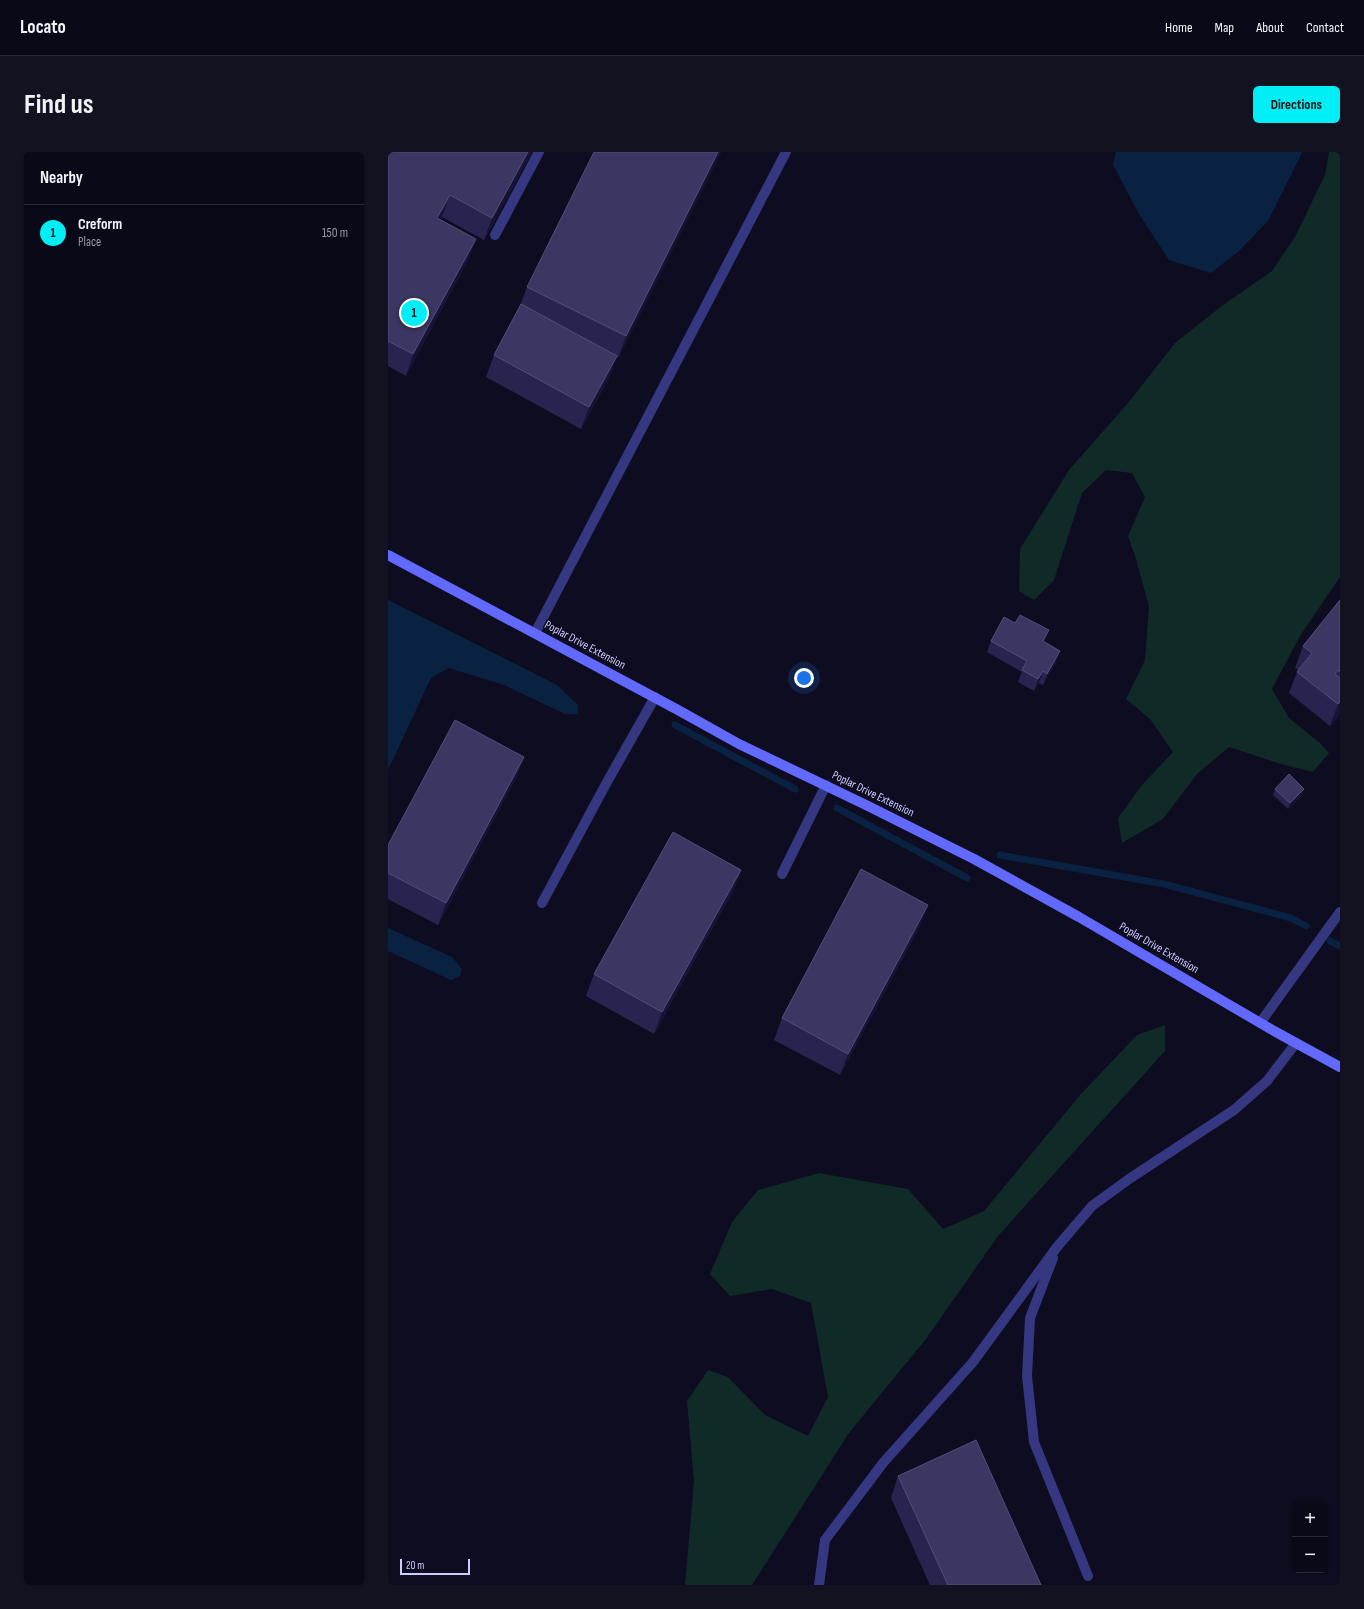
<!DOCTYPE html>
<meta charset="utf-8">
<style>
:root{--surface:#0a0918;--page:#131221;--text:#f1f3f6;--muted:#999aa2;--line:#2a2a37;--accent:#00eff6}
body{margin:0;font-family:"Sofia Sans Condensed",sans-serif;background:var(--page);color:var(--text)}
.controls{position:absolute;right:12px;bottom:12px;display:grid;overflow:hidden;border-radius:6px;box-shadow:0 1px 3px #0004}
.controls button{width:36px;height:36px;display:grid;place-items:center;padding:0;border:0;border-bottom:1px solid var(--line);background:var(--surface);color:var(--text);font:20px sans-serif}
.scale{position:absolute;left:12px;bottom:10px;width:70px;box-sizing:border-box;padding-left:4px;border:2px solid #cdcbff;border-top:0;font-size:11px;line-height:14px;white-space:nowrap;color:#cdcbff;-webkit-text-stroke:3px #0e0c20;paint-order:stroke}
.you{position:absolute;left:416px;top:526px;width:14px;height:14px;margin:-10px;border:3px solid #fff;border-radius:50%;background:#1a73e8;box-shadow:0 0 0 6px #1a73e833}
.badge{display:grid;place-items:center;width:26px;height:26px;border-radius:50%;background:var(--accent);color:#111;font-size:13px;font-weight:700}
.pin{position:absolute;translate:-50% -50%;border:2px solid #fff;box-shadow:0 1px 4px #0006}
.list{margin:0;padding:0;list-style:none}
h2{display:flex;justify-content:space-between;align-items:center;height:52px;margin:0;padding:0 16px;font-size:17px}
h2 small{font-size:13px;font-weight:400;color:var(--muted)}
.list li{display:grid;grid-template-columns:26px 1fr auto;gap:12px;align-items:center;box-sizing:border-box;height:56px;padding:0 16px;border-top:1px solid var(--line)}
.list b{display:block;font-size:15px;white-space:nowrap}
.list p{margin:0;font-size:13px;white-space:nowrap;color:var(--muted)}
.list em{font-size:13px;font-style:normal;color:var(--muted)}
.map{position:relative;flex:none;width:952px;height:1433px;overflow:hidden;border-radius:6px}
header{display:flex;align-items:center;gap:24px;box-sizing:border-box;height:56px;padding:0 20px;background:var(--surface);border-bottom:1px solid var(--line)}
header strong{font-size:19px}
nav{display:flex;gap:22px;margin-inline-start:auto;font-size:14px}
.intro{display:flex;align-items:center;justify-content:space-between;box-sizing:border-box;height:96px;padding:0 24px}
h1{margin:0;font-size:28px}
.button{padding:10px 18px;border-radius:6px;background:var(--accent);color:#111;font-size:14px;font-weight:700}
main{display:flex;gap:24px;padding:0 24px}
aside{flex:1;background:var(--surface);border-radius:6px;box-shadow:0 1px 3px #0004}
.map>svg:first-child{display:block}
.green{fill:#0f2a27}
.water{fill:#092242}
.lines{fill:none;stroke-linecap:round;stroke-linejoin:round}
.stream{stroke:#092242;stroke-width:7}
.lane{stroke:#353781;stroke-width:10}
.secondary{stroke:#6269ff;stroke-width:10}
.wall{fill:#29244f}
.shaded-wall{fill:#171334}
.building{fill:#3b3662;stroke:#524d7b}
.labels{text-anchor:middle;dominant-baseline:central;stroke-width:3;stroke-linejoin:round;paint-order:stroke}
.street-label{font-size:12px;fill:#cdcbff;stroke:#0e0c20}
</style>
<header>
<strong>Locato</strong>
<nav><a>Home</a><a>Map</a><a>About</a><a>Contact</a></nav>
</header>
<div class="intro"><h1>Find us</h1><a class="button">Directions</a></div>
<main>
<aside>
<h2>Nearby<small></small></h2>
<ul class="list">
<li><span class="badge">1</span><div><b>Creform</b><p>Place</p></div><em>150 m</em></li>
</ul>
</aside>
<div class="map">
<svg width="952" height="1433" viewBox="0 0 952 1433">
<rect width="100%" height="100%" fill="#0e0c20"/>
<g class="green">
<path d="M941,0H952V425L912,484L884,537L901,566L932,591L941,601L925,620L893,612L841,595L809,622L775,667L734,691L730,666L754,633L785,600L762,567L738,547L757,508L761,454L747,404L740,384L757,345L744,321L718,318L694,341L666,428L646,448L631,439L632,397L681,318L740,251L787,191L835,153L884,119L907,85L937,23Z"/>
<path d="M777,873V899L610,1084L538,1187L461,1281L364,1433H297L306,1329L299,1249L320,1218L340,1225L377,1263L420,1284L440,1245L423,1151L384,1137L342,1144L322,1122L344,1070L370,1038L431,1021L520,1037L555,1077L596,1059L693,942L749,883Z"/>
</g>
<g class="water">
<path d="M728,0H914L913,3L880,69L851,99L823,121L781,108L751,62L725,13Z"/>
<path d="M0,448L169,533L190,553V562H177L116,533L61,516L43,526L0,618Z"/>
<path d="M0,776L64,805L74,817L72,824L63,828L0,799Z"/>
</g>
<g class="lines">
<g class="stream">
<path d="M287,573L407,637"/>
<path d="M449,656L579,726"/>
<path d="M612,703L776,732L903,766L918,774"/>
<path d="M942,789L952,794"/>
</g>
<g class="lane">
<path d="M107,83L151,0"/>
<path d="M147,481L398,0"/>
<path d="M394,722L438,633"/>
<path d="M154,751L219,630L267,545"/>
<path d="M872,871L952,760"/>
<path d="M665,1106L642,1166L639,1224L646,1290L700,1424"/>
<path d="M431,1433L437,1388L495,1311L585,1210L669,1095L704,1054L741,1027L846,958L879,929L908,891"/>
</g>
<path class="secondary" d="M0,403L290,558L351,592L478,653L586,707L691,765L886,879L952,915"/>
</g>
<g class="wall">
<path d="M0,0H144L96,88L54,65L52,67L88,87L80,108L18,224L0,214Z"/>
<path d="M333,0L230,206L228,205L221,226L193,277L98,225L106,203L132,154L139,135Z"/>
<path d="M952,448V562L942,574L901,541L909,520L910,518L907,516L915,494Z"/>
<path d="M603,489L656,490L668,510L655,533L651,531L646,539L630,530L634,520L599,500Z"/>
<path d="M136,605L128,626L50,773L0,747V693Z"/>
<path d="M887,637H916L914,643L900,657L885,643Z"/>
<path d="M353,718L345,739L266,882L198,844L206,822Z"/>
<path d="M532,774L452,923L386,888L394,866Z"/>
<path d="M510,1324L653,1433H542L503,1346Z"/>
</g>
<g class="shaded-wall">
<path d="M140,0H144L96,88L104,66Z"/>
<path d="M330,0H333L230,206L238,184Z"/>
<path d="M62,43L54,65L42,87L49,66Z"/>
<path d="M88,87L80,108L18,224L25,202Z"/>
<path d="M229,204L221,226L193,277L201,255Z"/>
<path d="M661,478L656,490L655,489Z"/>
<path d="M672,499L668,510L655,533L659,522Z"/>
<path d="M655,519L651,531L646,539L650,527Z"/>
<path d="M952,550V562L942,574L950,552Z"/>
<path d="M136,605L128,626L50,773L58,751Z"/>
<path d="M916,637L914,643L900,657L902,651Z"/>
<path d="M353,718L345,739L266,882L274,860Z"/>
<path d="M540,753L532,774L452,923L460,902Z"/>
</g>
<g class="building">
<path d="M0,0H140L104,66L62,43L49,66L88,87L25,202L0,189Z"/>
<path d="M206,0H330L238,184L139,135Z"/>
<path d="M133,152L229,204L201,255L106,203Z"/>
<path d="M952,448V520L950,518L947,522L952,526V550L950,552L909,520L924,501L915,494Z"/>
<path d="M632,463L661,478L655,489L672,499L659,522L655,519L650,527L634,518L639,509L603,489L616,465L627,471Z"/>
<path d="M67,568L136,605L58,751L0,721V693Z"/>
<path d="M901,622L916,637L902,651L887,637Z"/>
<path d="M285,680L353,718L274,860L206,822Z"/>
<path d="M473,717L540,753L460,902L394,866Z"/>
<path d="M588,1288L653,1433H560L510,1324Z"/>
</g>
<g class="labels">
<g class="street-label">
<text transform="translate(197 493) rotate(28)">Poplar Drive Extension</text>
<text transform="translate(485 642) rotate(26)">Poplar Drive Extension</text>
<text transform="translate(771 796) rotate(30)">Poplar Drive Extension</text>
</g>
</g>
</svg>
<div class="controls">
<button>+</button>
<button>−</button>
</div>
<div class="scale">20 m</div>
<div class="you"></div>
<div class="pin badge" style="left:26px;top:161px">1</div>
</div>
</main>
